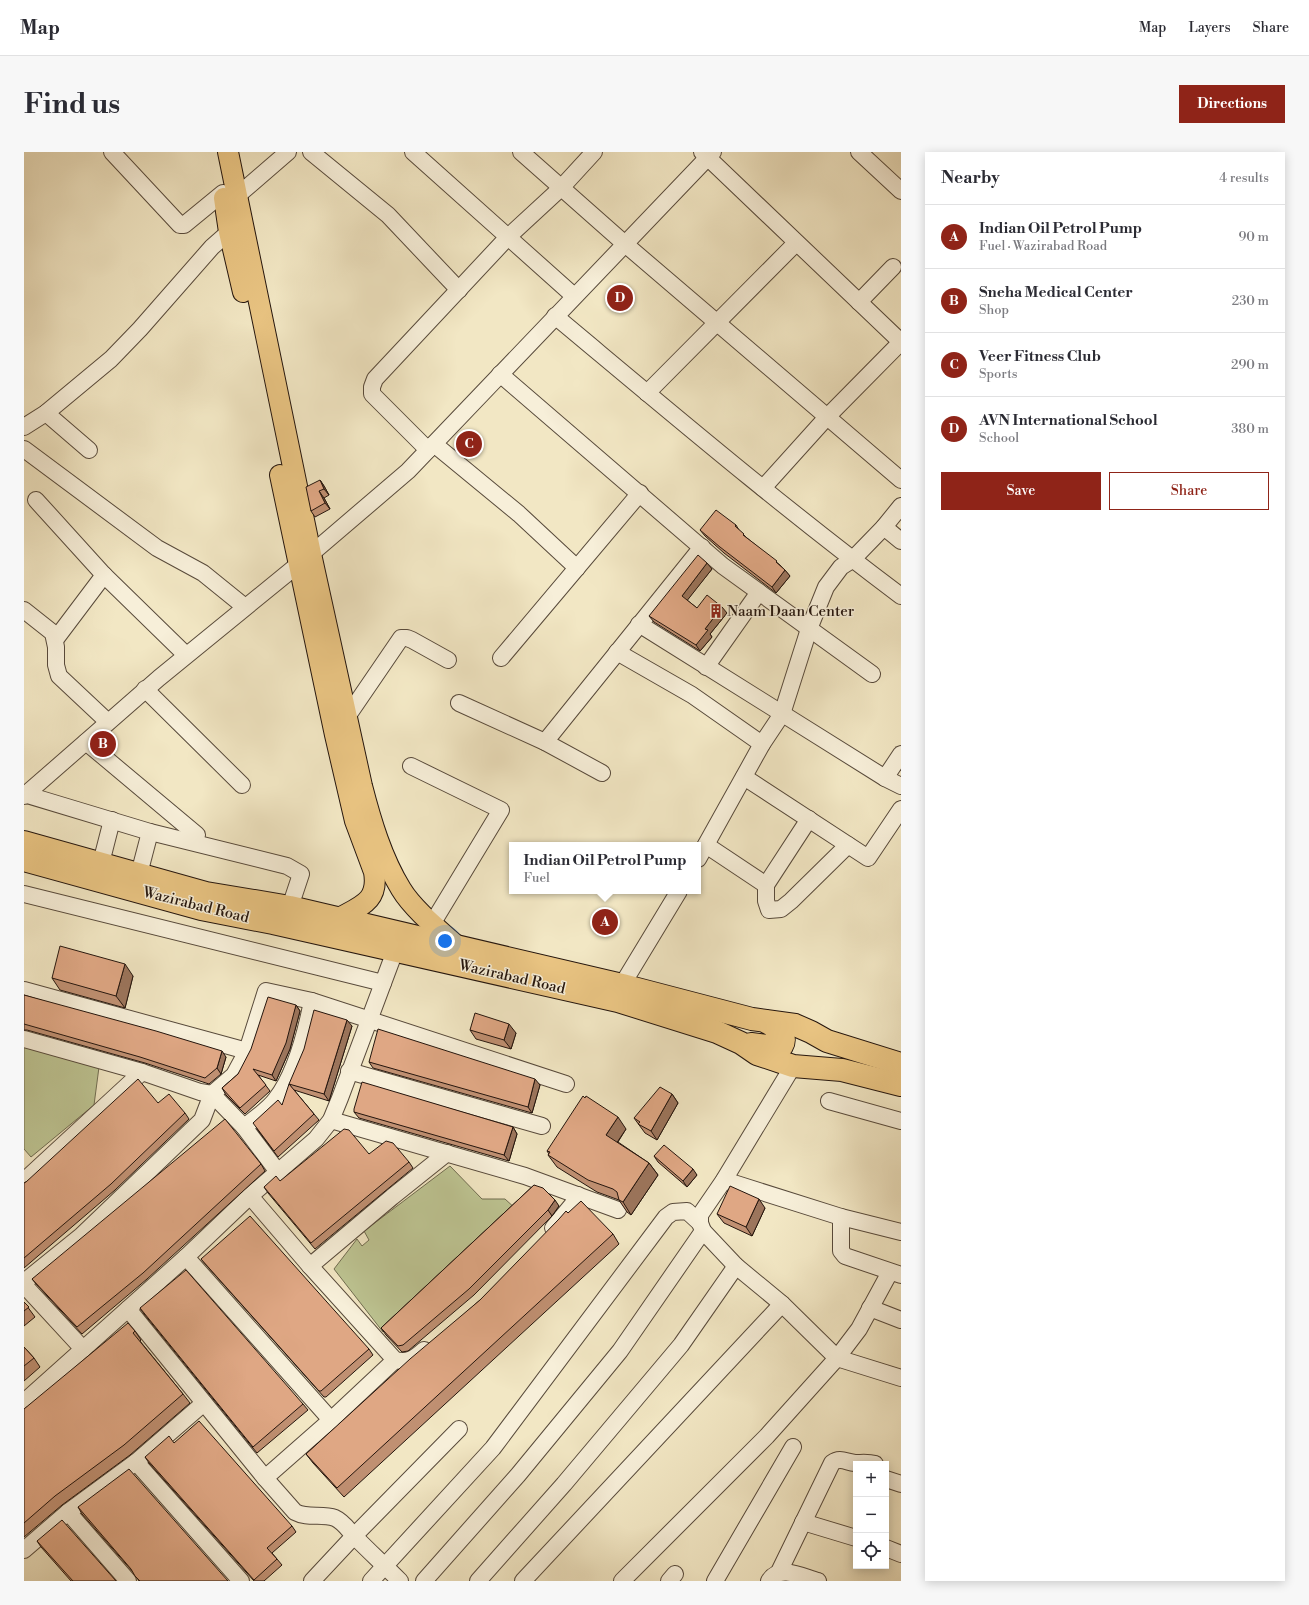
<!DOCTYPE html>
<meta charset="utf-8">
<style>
:root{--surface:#fff;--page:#f7f7f7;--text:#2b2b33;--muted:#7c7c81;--line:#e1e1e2;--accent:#8f2418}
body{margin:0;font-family:"Libre Bodoni",serif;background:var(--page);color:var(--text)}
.controls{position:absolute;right:12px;bottom:12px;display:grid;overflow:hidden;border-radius:0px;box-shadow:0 2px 10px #0003}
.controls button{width:36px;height:36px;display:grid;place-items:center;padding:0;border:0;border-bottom:1px solid var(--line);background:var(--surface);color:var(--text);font:20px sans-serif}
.you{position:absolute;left:421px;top:789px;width:14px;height:14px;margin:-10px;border:3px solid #fff;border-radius:50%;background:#1a73e8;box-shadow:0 0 0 6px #1a73e833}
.badge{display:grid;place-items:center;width:26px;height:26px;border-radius:50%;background:var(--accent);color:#fff;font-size:13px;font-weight:700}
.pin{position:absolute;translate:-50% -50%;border:2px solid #fff;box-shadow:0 1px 4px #0006}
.popup{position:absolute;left:485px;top:690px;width:192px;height:52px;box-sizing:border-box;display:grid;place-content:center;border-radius:0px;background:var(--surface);filter:drop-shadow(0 1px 3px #0005);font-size:13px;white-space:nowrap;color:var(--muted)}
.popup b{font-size:15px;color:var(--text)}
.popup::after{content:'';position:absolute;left:50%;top:100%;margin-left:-8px;border:8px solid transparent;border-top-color:var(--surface)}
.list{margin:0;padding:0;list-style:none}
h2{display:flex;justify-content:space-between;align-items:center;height:52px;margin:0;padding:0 16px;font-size:17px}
h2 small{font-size:13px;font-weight:400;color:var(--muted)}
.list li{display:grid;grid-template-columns:26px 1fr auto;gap:12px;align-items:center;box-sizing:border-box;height:64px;padding:0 16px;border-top:1px solid var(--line)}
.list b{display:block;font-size:15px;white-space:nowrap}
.list p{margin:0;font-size:13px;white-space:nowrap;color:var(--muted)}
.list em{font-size:13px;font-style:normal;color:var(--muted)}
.actions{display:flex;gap:8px;padding:12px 16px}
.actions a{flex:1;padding:9px 0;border:1px solid var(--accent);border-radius:0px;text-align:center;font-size:14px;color:var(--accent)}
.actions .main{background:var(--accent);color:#fff}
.icon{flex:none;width:22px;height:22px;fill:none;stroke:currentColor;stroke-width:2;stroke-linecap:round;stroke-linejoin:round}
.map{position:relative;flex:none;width:877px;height:1429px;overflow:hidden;border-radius:0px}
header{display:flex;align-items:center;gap:24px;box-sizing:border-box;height:56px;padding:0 20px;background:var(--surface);border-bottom:1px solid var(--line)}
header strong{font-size:19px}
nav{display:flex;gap:22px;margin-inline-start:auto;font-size:14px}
.intro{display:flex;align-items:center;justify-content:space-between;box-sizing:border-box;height:96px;padding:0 24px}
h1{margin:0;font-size:28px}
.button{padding:10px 18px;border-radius:0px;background:var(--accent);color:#fff;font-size:14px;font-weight:700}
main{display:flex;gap:24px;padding:0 24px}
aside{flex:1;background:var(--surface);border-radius:0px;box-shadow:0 2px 10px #0003}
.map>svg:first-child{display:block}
.green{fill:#bdc492;stroke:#706c50}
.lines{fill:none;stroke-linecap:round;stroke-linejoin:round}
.minor-casing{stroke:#584a3b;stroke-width:18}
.major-casing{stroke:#24150d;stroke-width:22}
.highway-casing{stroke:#24150d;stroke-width:24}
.minor{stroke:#f7efd9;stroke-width:16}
.major{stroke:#e9c482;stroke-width:20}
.highway{stroke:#e9c482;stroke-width:22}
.wall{fill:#c09072;stroke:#24150d}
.shaded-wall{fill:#9c755c;stroke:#24150d}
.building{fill:#dfa784;stroke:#24150d}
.labels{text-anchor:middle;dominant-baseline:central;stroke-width:3;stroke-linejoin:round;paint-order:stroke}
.poi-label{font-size:15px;fill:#24150d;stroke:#f7efd9;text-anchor:start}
.street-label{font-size:15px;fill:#24150d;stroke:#f7efd9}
</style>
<header>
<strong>Map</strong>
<nav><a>Map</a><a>Layers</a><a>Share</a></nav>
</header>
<div class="intro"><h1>Find us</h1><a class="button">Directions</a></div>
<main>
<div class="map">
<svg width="877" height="1429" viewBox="0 0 877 1429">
<rect width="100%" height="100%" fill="#f2e7c4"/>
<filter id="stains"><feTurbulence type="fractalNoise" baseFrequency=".005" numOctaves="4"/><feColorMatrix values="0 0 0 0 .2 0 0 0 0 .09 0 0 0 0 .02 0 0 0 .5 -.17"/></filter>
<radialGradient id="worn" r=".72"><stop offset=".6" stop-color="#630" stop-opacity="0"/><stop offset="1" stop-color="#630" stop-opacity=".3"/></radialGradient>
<g class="green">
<path d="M0,892L75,915L70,953L7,1005L0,997Z"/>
<path d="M426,1014L458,1047H481L492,1057L359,1180L310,1117L333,1087L338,1094L345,1088L340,1079Z"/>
</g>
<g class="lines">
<defs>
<g id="minor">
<path d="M88,0L156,73H160L199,41"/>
<path d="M287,0L364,63L435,138"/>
<path d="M389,0L550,144"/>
<path d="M497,0L601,92L877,328"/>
<path d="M678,0L877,190"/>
<path d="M835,0L877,39"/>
<path d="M213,44L264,0"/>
<path d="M835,150L869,115"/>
<path d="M531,164C645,259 758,355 877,444"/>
<path d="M476,222L699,414L848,522"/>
<path d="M623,241L772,91"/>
<path d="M22,261L65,298"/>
<path d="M0,275L22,261L87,207L116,177L188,95L205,80"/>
<path d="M410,292L495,362L553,416"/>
<path d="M0,297L133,396L179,421L221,455"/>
<path d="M404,298L348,242V235L351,227L484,85L537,36L570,0"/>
<path d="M739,336L803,265L877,190"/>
<path d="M12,348L80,423L162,503"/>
<path d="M860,375L877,389"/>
<path d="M0,458L29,481L32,495V513L35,524L84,570"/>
<path d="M615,472L861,626L877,634"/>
<path d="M31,488L80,423"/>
<path d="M593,500L668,543L738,592"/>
<path d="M477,506L616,341"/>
<path d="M682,515L735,440"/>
<path d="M121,537L218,633"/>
<path d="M435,551L521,590L578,621"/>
<path d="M323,565L377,486H383L388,488L424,508"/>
<path d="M62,590L173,683"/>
<path d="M521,590L678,395"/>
<path d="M387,614L477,658L408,772"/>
<path d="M720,625L844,706L877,657"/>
<path d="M861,626L877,602"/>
<path d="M0,642L126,680L263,714L277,722L266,755"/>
<path d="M0,644L135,526L287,402L384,319L689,0"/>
<path d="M785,667L742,733V749L745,758L757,757L767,749L824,693"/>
<path d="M682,693L742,733"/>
<path d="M674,707L738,592L758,562L785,477L802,435L817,415L828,408L860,375L877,354"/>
<path d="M77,711L88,668"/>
<path d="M115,722L126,680"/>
<path d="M0,742L359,831"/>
<path d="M598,833L655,739"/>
<path d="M0,838L223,899"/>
<path d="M0,887L118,920L176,940L188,942L220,975L254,1020"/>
<path d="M769,914L700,1028L676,1063V1071L679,1079L712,1114L758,1152L813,1206L877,1226"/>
<path d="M325,919L518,974"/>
<path d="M805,949L877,969"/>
<path d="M307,968L501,1024L594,1058"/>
<path d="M220,975C230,967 244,958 252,947C272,921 282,880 288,849"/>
<path d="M700,1028L817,1065L877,1080"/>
<path d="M0,1029L118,920"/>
<path d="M226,1044L286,1114L371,1208C384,1211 390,1207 400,1198"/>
<path d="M817,1065V1099L821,1104L877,1123"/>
<path d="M529,1076L548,1053L554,1043"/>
<path d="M162,1105L307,1268"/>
<path d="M286,1114L368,1045L423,1001"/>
<path d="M0,1130L57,1084L178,968L188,942L210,923L223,899L242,839L288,849L542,932"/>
<path d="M0,1133L59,1197"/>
<path d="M846,1156L877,1168"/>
<path d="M104,1157L241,1326L271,1360C284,1367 298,1361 311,1366C320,1370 325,1379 331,1385C346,1400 361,1414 376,1429"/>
<path d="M0,1250L162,1105L226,1044L292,987L307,968L316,946L371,799"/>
<path d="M112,1310L217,1429"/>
<path d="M241,1326L307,1268L371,1208"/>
<path d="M862,1327L877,1332"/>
<path d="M44,1360L104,1429"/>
<path d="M779,1370L832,1386"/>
<path d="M862,1396L877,1402"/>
<path d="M0,1398L44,1360L112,1310L180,1251"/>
<path d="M755,1420L808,1311C816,1305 822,1310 831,1311C838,1311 844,1310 851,1312"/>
<path d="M288,1429L330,1384L435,1277"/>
<path d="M347,1429L469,1296L642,1065L649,1060L663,1059L676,1071"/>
<path d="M400,1429L494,1323L596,1199L679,1079"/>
<path d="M454,1429L540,1332L657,1193L712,1114"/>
<path d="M499,1429L758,1152"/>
<path d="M598,1429L743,1284L813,1206L835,1177L866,1120"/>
<path d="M645,1429L651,1422"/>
<path d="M691,1429L769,1295"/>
<path d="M745,1429C755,1412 779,1425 794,1429"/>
</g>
<g id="major">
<path d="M204,0L287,402L338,634C347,669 358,706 377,737C389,757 415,778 433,794"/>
<path d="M200,46L205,80L219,140"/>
<path d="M256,323L311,583L331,669L350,720C355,749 337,754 315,766"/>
</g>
<g id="highway">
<path d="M0,690L182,741L266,755L598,833L728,867L771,873L787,880L803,889L877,912"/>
<path d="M0,708L177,757L249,771L594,849L693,880L717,891L733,902L769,914L818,918L877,933"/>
<path d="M727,892L751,895L758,894C765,882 749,874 741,869"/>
</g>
</defs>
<use href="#minor" class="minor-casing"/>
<use href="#major" class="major-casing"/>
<use href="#highway" class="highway-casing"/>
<use href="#minor" class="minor"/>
<use href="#major" class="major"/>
<use href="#highway" class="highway"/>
</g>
<g class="wall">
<path d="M296,328L300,334L305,343L300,346L306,357L291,365L287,359Z"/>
<path d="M712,373L715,378L723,386L756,413L766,424L752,441L700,401L681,384L676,378Z"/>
<path d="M688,417L663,448L673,456L703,461L686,482L688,485L676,499L630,470L625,464Z"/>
<path d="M109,824L101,856L36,838L28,826Z"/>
<path d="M0,843L202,905L197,922L185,932L121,911L3,878H0Z"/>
<path d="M272,853L276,859L266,897L252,929L234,923L246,939L221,962L202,943L198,936L214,922Z"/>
<path d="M328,874L305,949L270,938L295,968L254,1005L233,977L258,953L268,936L265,932Z"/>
<path d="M446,878L492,881L487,897L452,887Z"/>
<path d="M345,910L516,933L508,961L349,916Z"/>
<path d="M648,942L654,951L633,988L621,981L610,966Z"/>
<path d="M134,951L161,961L165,967L91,1038L0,1116V1031Z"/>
<path d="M330,960L489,975L493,982L485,1009L335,966Z"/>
<path d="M602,977L594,990L625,1011L634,1023L607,1063L603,1060L595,1048L573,1040L533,1015L524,1003L525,1002L523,999Z"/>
<path d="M345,1002L385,1010L389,1016L291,1097L244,1041L240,1035Z"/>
<path d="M630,1004L673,1023L663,1035L634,1010Z"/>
<path d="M237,1012L241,1019L123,1127L58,1182L13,1133L8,1127Z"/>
<path d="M510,1033L535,1054L528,1064L450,1143L384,1199L378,1200L362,1183L357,1176Z"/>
<path d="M741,1056L728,1084L700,1071L693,1062Z"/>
<path d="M544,1061L589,1082L595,1092L320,1345L289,1311L282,1302L456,1148Z"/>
<path d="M177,1107L345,1197L349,1203L302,1245H300L182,1113Z"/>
<path d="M0,1150L11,1165L0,1174Z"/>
<path d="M116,1156L279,1252L284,1258L233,1301L120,1162Z"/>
<path d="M111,1179L117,1188L116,1189L159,1242L166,1251L106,1303L38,1353L0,1385V1257Z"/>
<path d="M0,1195L10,1206L16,1215L0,1229Z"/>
<path d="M121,1305L268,1374L272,1380L248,1401L258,1413L240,1429H230L125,1311Z"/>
<path d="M54,1355L204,1429H115L109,1420L58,1362Z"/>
<path d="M13,1389L92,1429H47L17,1395Z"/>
</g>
<g class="shaded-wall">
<path d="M296,328L300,334L305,343L300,337Z"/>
<path d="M295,339L300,346L306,357L301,351Z"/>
<path d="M683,411L688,417L662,450L658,444Z"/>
<path d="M761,418L766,424L752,441L748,435Z"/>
<path d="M698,455L703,461L686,482L688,485L676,499L672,493L681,477Z"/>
<path d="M101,812L109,824L101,856L92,844Z"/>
<path d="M272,853L276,859L266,897L252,929L248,923Z"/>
<path d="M323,868L328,874L305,949L300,942Z"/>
<path d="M485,872L492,881L487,897L480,888Z"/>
<path d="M198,899L202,905L197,922L193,916Z"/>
<path d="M511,927L516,933L508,961L504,955Z"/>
<path d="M648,942L654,951L633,988L627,979Z"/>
<path d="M594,965L602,977L590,995L582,983Z"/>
<path d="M489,975L493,982L485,1009L480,1003Z"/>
<path d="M625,1011L634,1023L607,1063L599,1050Z"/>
<path d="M669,1017L673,1023L663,1035L659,1029Z"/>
<path d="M735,1047L741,1056L728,1084L722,1075Z"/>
<path d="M531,1048L535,1054L528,1064L524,1058Z"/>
</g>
<g class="building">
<path d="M296,328L300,337L295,339L301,351L287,359L282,335Z"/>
<path d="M692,358L712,373L711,374L720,382L719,383L753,409L752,410L761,418L748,435L696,395L676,378Z"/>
<path d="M674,403L683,411L658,444L673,456L683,443L698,455L681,477L684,478L672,493L625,464Z"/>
<path d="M36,794L101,812L92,844L28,826Z"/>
<path d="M0,843L132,879L198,899L193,916L181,926L116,905L0,872Z"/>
<path d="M244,845L272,853L262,891L248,923L229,917L242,933L216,956L198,936L214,922L227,897Z"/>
<path d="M290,858L323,868L300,942L265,932L280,897Z"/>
<path d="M451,861L485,872L480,888L446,878Z"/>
<path d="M354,877L511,927L504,955L345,910Z"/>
<path d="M114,927L134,951L145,942L161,961L87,1032L0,1106V1031L2,1030Z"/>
<path d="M338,930L489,975L480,1003L330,960V957Z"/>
<path d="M265,932L290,962L250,999L229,971L254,948L258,953Z"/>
<path d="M636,935L648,942L627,979L614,972L616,970L610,966Z"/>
<path d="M559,944L561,946L562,944L594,965L582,983L625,1011L599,1050L595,1048L593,1040L589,1037L564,1028L524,1003L526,1000L523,999Z"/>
<path d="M201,967L237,1012L119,1121L53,1175L8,1127Z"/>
<path d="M320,977L325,978L345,1002L362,989L369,991L385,1010L287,1091L240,1035L252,1024L256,1029Z"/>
<path d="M640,993L669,1017L659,1029L630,1004Z"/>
<path d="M510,1033L519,1036L531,1048L524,1058L445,1137L379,1193L374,1194L357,1176Z"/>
<path d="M706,1034L735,1047L722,1075L693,1062Z"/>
<path d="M557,1049L589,1082L313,1336L282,1302L386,1207L456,1148L535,1067L542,1059L544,1061Z"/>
<path d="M226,1064L345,1197L297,1239H295L177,1107Z"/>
<path d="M162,1118L279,1252L229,1295L116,1156Z"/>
<path d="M0,1150L5,1155L0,1159Z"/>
<path d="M104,1171L111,1179L109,1181L159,1242L100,1293L31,1344L0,1371V1257Z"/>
<path d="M0,1195L10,1206L0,1214Z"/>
<path d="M175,1269L268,1374L243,1396L253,1407L230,1428L121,1305L145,1284L150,1291Z"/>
<path d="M105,1317L204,1429H116L111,1424L107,1417L54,1355Z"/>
<path d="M38,1368L92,1429H49L13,1389Z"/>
</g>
<defs>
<symbol id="building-bare" viewBox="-9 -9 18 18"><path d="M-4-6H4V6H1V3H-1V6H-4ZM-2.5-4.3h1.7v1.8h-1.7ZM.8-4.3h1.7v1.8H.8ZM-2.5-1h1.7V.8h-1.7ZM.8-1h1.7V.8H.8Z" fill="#8f2418" stroke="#f7efd9" stroke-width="2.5" paint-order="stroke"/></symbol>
</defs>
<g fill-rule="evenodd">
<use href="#building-bare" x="682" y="449" width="20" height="20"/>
</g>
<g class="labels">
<g class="poi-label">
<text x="703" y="459">Naam Daan Center</text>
</g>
<g class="street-label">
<text transform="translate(172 753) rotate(14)">Wazirabad Road</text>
<text transform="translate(488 825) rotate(13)">Wazirabad Road</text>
</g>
</g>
<rect width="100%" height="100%" filter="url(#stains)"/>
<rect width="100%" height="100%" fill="url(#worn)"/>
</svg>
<div class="controls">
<button>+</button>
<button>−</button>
<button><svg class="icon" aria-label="locate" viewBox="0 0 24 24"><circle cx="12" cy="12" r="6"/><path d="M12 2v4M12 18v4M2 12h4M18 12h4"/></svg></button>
</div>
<div class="you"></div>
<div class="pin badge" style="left:581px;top:770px">A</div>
<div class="popup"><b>Indian Oil Petrol Pump</b>Fuel</div>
<div class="pin badge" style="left:79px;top:592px">B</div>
<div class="pin badge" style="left:445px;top:292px">C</div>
<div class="pin badge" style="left:596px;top:146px">D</div>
</div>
<aside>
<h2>Nearby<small>4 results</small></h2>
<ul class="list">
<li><span class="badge">A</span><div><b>Indian Oil Petrol Pump</b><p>Fuel · Wazirabad Road</p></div><em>90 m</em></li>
<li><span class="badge">B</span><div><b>Sneha Medical Center</b><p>Shop</p></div><em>230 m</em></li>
<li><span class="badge">C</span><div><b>Veer Fitness Club</b><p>Sports</p></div><em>290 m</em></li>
<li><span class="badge">D</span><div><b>AVN International School</b><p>School</p></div><em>380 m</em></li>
</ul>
<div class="actions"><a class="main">Save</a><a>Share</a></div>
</aside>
</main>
